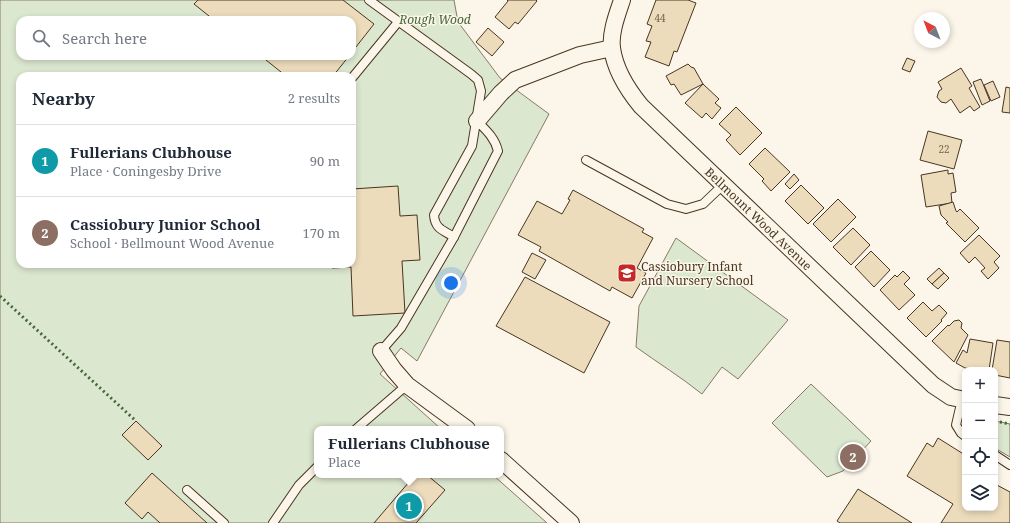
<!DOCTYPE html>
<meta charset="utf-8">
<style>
:root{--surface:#fff;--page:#f6f6f7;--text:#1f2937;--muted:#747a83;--line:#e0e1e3;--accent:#2563eb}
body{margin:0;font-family:"Noto Serif",serif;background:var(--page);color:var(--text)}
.controls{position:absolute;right:12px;bottom:12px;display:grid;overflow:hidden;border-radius:8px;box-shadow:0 2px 6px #0003}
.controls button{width:36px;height:36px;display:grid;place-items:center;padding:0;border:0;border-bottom:1px solid var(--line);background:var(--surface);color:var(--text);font:20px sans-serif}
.compass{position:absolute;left:914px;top:12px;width:36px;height:36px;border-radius:50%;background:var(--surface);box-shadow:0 2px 6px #0003;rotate:318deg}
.you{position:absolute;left:451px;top:283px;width:14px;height:14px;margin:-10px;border:3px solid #fff;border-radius:50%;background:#1a73e8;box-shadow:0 0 0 6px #1a73e833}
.badge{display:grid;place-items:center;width:26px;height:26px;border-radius:50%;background:var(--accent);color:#fff;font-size:13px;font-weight:700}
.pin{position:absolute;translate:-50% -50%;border:2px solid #fff;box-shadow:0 1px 4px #0006}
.popup{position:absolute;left:314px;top:426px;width:190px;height:52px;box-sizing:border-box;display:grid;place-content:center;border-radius:8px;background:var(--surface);filter:drop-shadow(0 1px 3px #0005);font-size:13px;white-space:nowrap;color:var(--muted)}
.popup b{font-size:15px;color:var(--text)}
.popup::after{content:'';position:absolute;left:50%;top:100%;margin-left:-8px;border:8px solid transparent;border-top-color:var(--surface)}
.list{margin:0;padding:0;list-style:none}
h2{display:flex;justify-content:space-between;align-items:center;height:52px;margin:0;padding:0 16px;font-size:17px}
h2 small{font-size:13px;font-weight:400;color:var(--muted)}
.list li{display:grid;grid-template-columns:26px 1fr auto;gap:12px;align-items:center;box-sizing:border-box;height:72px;padding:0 16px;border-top:1px solid var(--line)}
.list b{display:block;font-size:15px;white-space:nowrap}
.list p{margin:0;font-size:13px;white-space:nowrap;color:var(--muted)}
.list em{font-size:13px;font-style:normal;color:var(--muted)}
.icon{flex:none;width:22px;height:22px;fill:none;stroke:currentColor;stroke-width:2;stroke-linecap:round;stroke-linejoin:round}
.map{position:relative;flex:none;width:1010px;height:523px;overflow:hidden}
.search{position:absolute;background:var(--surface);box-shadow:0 2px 6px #0003;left:16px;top:16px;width:340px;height:44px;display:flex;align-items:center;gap:10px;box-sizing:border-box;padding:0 14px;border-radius:12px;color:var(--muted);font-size:15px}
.panel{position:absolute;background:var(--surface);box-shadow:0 2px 6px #0003;left:16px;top:72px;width:340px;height:196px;border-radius:12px}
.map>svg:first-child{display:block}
.green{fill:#dce7d0;stroke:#887966;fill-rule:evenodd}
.building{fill:#ecdcbc;stroke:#4a3520}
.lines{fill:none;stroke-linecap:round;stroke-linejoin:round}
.lane-casing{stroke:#4a3520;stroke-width:10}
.street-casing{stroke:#4a3520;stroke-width:18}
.lane{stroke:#fbf6e9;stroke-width:8}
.street{stroke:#fbf6e9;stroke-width:16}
.hedge{stroke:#436837;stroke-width:3;stroke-dasharray:2 3;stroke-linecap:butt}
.labels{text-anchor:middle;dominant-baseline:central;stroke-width:3;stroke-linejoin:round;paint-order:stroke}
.number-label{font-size:10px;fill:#725f47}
.park-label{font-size:12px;font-style:italic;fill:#436837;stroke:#fbf6e9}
.street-label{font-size:12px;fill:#4a3520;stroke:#fbf6e9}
.poi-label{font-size:12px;fill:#4a3520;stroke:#fbf6e9;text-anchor:start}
</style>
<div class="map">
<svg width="1010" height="523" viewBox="0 0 1010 523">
<rect width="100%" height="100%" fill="#fbf6e9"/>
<g class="green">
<path d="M0,0H454L458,22L500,78L549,114L417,361L401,348L380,374L441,429H317V475H493L547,523H0ZM20,20H352V56H20ZM20,76H352V264H20Z"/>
<path d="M676,238L788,320L738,379L722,367L702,394C681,377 658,363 636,347L639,306Z"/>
<path d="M811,384L871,441L843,471L827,477L772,423Z"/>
<path d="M995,421L1010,424V457L995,448Z"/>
</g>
<g class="building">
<path d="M198,0H343L374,24L352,52V20H214L194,4Z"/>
<path d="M507,0H536L537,1L518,24L515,22L509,29L495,17L508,1Z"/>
<path d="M656,0H688L696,3L677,52L674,51L669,66L645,57L651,42L646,41L652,26L647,24Z"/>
<path d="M488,28L504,42L492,56L476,42Z"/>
<path d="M261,56H349L333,76H286Z"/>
<path d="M907,58L915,61L910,72L902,69Z"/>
<path d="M688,64L691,67L694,68L703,84L681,95L674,84L671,85L666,76Z"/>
<path d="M961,68L972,86L969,88L980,107L974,111L970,106L960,113L951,99L946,103L941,102L937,97L939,91L942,89L938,82Z"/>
<path d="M981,79L990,101L982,105L973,82Z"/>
<path d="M993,81L1000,97L991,101L984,85Z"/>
<path d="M703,84L719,99L715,103L721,108L712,119L706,113L702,118L685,103Z"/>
<path d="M1006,87L1010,88V113L1002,112Z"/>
<path d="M736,107L762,133L740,155L726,140L731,135L719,124Z"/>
<path d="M928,131L962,140L954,169L920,160Z"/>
<path d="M765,148L790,172L771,191L762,181L764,179L749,164Z"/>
<path d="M948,170V174L953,173L956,192L951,193L952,203L926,207L921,175Z"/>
<path d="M794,174L799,180L790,189L785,184Z"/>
<path d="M801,185L824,208L808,224L785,201Z"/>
<path d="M398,186L400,216L417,215L420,260L402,261L405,313L353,316L351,267L332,268V264H352V189Z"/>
<path d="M573,190L644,229L642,232L653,238L637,268L646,273L632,298L612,287L610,291L539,251L541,247L518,235L537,201L562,214L570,200L568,199Z"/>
<path d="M838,199L856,217L831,242L813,224Z"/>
<path d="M953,202L956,211L957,212L960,209L979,228L965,242L946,223L948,222L941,215L939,206Z"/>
<path d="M853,228L870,245L851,265L833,247Z"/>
<path d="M979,235L1000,256L994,262L999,268L988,279L981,271L985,268L975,257L969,263L960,253Z"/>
<path d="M871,251L890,270L874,287L855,267Z"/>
<path d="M532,253L546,260L535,279L522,272Z"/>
<path d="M939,268L944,273L932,284L927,279Z"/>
<path d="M903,271L910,278L904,284L915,295L899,310L880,290L895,275L897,277Z"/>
<path d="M944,273L949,278L938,289L932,284Z"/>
<path d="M525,277L610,322L584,373L496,326Z"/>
<path d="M923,302L932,311L939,305L947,313L941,320L942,321L926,337L907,318Z"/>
<path d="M959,320L962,323L961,328L968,335L954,362L932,341L948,325L949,326L954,321Z"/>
<path d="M970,339L993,343L989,370L965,368L956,363L963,350L967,353Z"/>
<path d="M997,340L1010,342V378L995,375V370H992Z"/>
<path d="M136,421L162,446L148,460L122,435Z"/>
<path d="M938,438L965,455V508H995V484L1010,492V523H941L953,504L907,476L927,443L933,447Z"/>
<path d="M152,473L207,523H160L148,512L142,519L125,503Z"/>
<path d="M415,475H427L445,490L416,523H374Z"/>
<path d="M858,489L912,523H840L837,521Z"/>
</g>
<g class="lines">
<defs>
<g id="lane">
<path d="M369,0L471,74L478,80L481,91L472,146L434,215C435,229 443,230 454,237L498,151C495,138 486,130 477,121"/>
<path d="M352,78L398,22"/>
<path d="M586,160L667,204L686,209L703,204L724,184"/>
<path d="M381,351L401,328L454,237"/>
<path d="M962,399L956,425L961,433L965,436"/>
<path d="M356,429L407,385"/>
<path d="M995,455L1010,465"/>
<path d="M187,490L224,523"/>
<path d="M273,523L299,485L317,467"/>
</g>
<g id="street">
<path id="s1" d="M622,0C617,15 610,33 612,48C615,70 627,89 641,106L933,385L951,397L965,400"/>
<path d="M477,121L501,93L515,80L580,55L612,48"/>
<path d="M381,351L394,370L407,385L467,429"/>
<path d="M995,405L1010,407"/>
<path d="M501,460L571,523"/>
</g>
</defs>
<use href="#lane" class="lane-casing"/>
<use href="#street" class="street-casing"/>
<use href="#lane" class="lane"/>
<use href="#street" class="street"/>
<g class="hedge">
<path d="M0,296L136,421"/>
<path d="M995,421L1010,424"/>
</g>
</g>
<defs>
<symbol id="school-square" viewBox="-11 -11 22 22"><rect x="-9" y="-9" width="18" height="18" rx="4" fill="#c62828" stroke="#fbf6e9"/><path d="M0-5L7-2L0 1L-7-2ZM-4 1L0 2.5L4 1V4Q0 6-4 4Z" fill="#fff"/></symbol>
</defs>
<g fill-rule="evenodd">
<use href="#school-square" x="616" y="262" width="22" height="22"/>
</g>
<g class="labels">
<g class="number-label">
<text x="660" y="18">44</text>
<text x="944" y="149">22</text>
</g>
<g class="park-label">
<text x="435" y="19">Rough Wood</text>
</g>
<g class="street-label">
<text stroke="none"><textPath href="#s1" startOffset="278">Bellmount Wood Avenue</textPath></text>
</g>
<g class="poi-label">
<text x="641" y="266">Cassiobury Infant<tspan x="641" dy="14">and Nursery School</tspan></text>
</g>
</g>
</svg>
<div class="controls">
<button>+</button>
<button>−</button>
<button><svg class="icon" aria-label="locate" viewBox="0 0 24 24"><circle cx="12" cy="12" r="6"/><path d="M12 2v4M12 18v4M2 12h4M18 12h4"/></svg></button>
<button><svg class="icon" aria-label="layers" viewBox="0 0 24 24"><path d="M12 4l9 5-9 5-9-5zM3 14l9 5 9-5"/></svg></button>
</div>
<svg class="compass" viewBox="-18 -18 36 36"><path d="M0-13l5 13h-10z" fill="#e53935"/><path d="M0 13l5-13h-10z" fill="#747a83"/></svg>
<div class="you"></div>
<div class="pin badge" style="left:409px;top:506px;background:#0f9aa8">1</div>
<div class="popup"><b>Fullerians Clubhouse</b>Place</div>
<div class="pin badge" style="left:853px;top:457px;background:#8d6e63">2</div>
<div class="search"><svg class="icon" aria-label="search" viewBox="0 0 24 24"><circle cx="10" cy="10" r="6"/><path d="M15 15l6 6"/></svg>Search here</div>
<section class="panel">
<h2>Nearby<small>2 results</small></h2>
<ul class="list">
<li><span class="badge" style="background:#0f9aa8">1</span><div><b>Fullerians Clubhouse</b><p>Place · Coningesby Drive</p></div><em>90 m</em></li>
<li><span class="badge" style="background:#8d6e63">2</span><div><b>Cassiobury Junior School</b><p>School · Bellmount Wood Avenue</p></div><em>170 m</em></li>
</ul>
</section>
</div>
